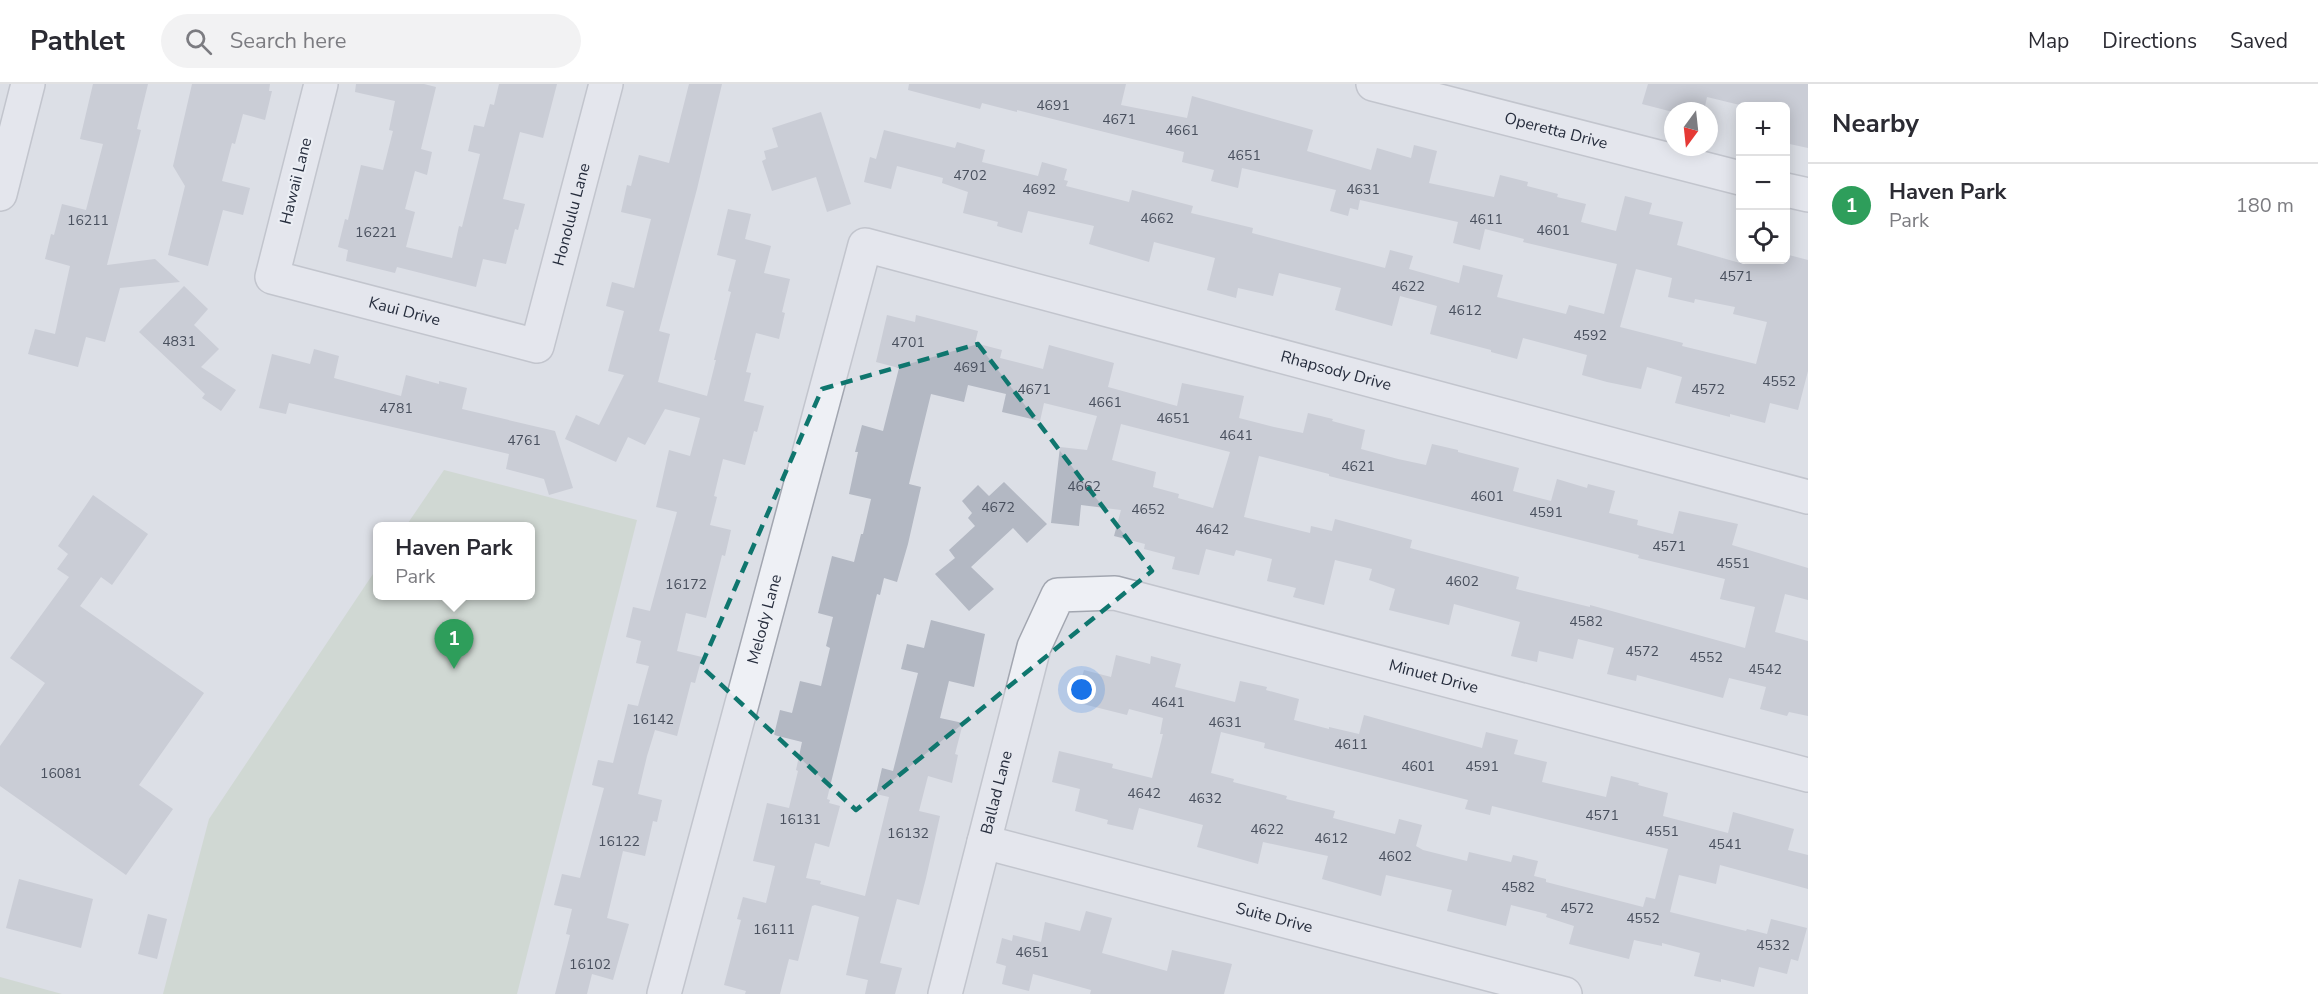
<!DOCTYPE html>
<meta charset="utf-8">
<style>
:root{--surface:#fff;--page:#f2f2f3;--text:#2b2b33;--muted:#7c7c81;--line:#e1e1e2;--accent:#cf3d4c}
body{margin:0;font-family:"Nunito Sans",sans-serif;background:var(--page);color:var(--text)}
.controls{position:absolute;right:18px;top:18px;display:grid;overflow:hidden;border-radius:9px;box-shadow:0 3px 15px #0003}
.controls button{width:54px;height:54px;display:grid;place-items:center;padding:0;border:0;border-bottom:2px solid var(--line);background:var(--surface);color:var(--text);font:30px sans-serif}
.compass{position:absolute;left:1664px;top:18px;width:54px;height:54px;border-radius:50%;background:var(--surface);box-shadow:0 3px 15px #0003;rotate:195deg}
.you{position:absolute;left:1082px;top:606px;width:21px;height:21px;margin:-15px;border:4px solid #fff;border-radius:50%;background:#1a73e8;box-shadow:0 0 0 9px #1a73e833}
.badge{display:grid;place-items:center;width:39px;height:39px;border-radius:50%;background:var(--accent);color:#fff;font-size:20px;font-weight:700}
.pin{position:absolute;translate:-50% -50px;filter:drop-shadow(0 2px 3px #0008)}
.pin::after{content:'';position:absolute;top:32px;width:21px;height:18px;background:inherit;clip-path:polygon(0 0,100% 0,50% 100%)}
.popup{position:absolute;left:373px;top:438px;width:162px;height:78px;box-sizing:border-box;display:grid;place-content:center;border-radius:9px;background:var(--surface);filter:drop-shadow(0 2px 4px #0005);font-size:20px;white-space:nowrap;color:var(--muted)}
.popup b{font-size:22px;color:var(--text)}
.popup::after{content:'';position:absolute;left:50%;top:100%;margin-left:-12px;border:12px solid transparent;border-top-color:var(--surface)}
.list{margin:0;padding:0;list-style:none}
h2{display:flex;justify-content:space-between;align-items:center;height:78px;margin:0;padding:0 24px;font-size:26px}
h2 small{font-size:20px;font-weight:400;color:var(--muted)}
.list li{display:grid;grid-template-columns:39px 1fr auto;gap:18px;align-items:center;box-sizing:border-box;height:84px;padding:0 24px;border-top:2px solid var(--line)}
.list b{display:block;font-size:22px;white-space:nowrap}
.list p{margin:0;font-size:20px;white-space:nowrap;color:var(--muted)}
.list em{font-size:20px;font-style:normal;color:var(--muted)}
.icon{flex:none;width:33px;height:33px;fill:none;stroke:currentColor;stroke-width:2;stroke-linecap:round;stroke-linejoin:round}
.map{position:relative;flex:none;width:1808px;height:910px;overflow:hidden}
header{display:flex;align-items:center;gap:36px;box-sizing:border-box;height:84px;padding:0 30px;background:var(--surface);border-bottom:2px solid var(--line)}
header strong{font-size:28px}
nav{display:flex;gap:33px;margin-inline-start:auto;font-size:21px}
.search{width:420px;height:54px;background:var(--page);display:flex;align-items:center;gap:15px;box-sizing:border-box;padding:0 21px;border-radius:33px;color:var(--muted);font-size:22px}
main{display:flex}
aside{flex:1;background:var(--surface)}
.map>svg:first-child{display:block}
.green{fill:#c1d0bd}
.building{fill:#b3b8c3;fill-rule:evenodd}
.lines{fill:none;stroke-linecap:round;stroke-linejoin:round}
.minor-casing{stroke:#a2a6b0;stroke-width:36}
.minor{stroke:#eef0f5;stroke-width:33}
.marked{fill:none;stroke:#0f766e;stroke-width:4.5;stroke-dasharray:12 8;stroke-linejoin:round}
.labels{text-anchor:middle;dominant-baseline:central;stroke-width:4.5;stroke-linejoin:round;paint-order:stroke}
.number-label{font-size:14px;fill:#49505e}
.street-label{font-size:16px;fill:#262d3d;stroke:#ebeef4}
</style>
<header>
<strong>Pathlet</strong>
<div class="search"><svg class="icon" aria-label="search" viewBox="0 0 24 24"><circle cx="10" cy="10" r="6"/><path d="M15 15l6 6"/></svg>Search here</div>
<nav><a>Map</a><a>Directions</a><a>Saved</a></nav>
</header>
<main>
<div class="map">
<svg width="1808" height="910" viewBox="0 0 1808 910">
<rect width="100%" height="100%" fill="#dcdfe6"/>
<g class="green">
<path d="M444,386L637,436L517,910H163L209,735L377,484L378,512H530V442H406Z"/>
<path d="M0,893L62,910H0Z"/>
</g>
<g class="building">
<path d="M93,0H148L137,45L141,46L107,181L155,175L180,198L120,204L105,258L86,253L78,283L28,270L35,245L55,250L70,182L45,175L51,150L54,151L62,120L86,126L103,60L80,55Z"/>
<path d="M192,0H270L269,7H272L265,36L243,30L235,60L232,59L222,97L250,104L243,131L223,126L208,182L168,171L185,102L173,82Z"/>
<path d="M356,0H424L436,3L421,65L432,68L427,91L415,87L405,125L415,128L406,163L452,174L459,142L462,143L480,70L468,67L474,41L484,43L490,20L494,21L499,0H557L543,54L520,48L503,115L525,120L518,146L515,145L506,180L483,175L476,203L397,183L395,189L346,177L348,166L338,163L345,135L348,136L361,81L383,86L393,47L389,46L395,17L355,8Z"/>
<path d="M689,0H722L697,105L659,247L670,250L658,298L707,312L716,276H714L731,208L728,207L736,176L717,171L728,125L751,130L745,155L771,162L764,189L790,195L782,228L785,229L779,255L756,249L746,288L751,289L744,317L764,322L757,348L754,347L745,381L723,375L714,412L717,413L710,441L731,446L725,472L722,471L706,534L686,529L677,567L702,573L695,599L691,598L677,652L655,646L647,672L638,710L662,716L657,738L653,737L645,772L623,767L607,834L629,840L613,896L592,890L587,910H555L570,851L566,850L572,825L554,821L562,790L580,794L604,704L592,701L598,676L613,679L628,620L638,622L649,582L636,579L641,557L626,553L633,523L650,527L677,428L656,423L669,366L690,372L700,334L665,325L645,361L628,353L616,378L565,355L576,331L599,341L624,291L608,287L624,227L606,222L612,198L634,204L651,135L621,128L627,101L631,102L639,71L669,79Z"/>
<path d="M909,0H1126L1121,21L1187,34L1192,12L1313,46L1307,67L1371,86L1377,64L1411,74L1414,61L1437,67L1429,99L1494,113L1500,91L1528,98L1527,102L1558,110L1557,113L1586,120L1581,138L1616,147L1625,112L1652,119L1649,130L1683,138L1677,161L1740,179L1741,176H1785V170L1808,176V287L1798,326L1770,319L1765,339L1730,330V333L1675,319L1682,293L1647,283L1641,305L1607,298L1582,291L1587,271L1523,254L1517,275L1491,268V266L1430,250L1437,222L1400,212L1392,242L1335,226L1341,204L1279,189L1273,212L1238,204L1236,214L1207,206L1215,174L1154,158L1149,178L1089,160L1094,142L1028,127L1022,149L997,142L998,138L963,129L968,108L942,99L943,94L897,82L891,105L864,98L870,73L876,75L884,46L955,64L957,58L985,66L982,78L1038,92L1042,78L1067,85L1064,96L1068,97L1066,102L1129,118L1132,106L1193,122L1191,129L1253,144L1252,149L1385,184L1390,166L1413,172L1409,185L1459,199L1463,181L1503,191L1497,213L1566,230L1569,221L1604,230L1617,180L1523,158L1524,155L1485,145L1480,166L1453,159L1458,138L1360,116L1358,126L1350,124L1348,132L1330,127L1336,106L1242,84L1238,104L1211,97L1214,86L1182,78L1184,68L1017,26V28L982,19L980,25L908,6ZM1636,185L1672,194L1668,213L1694,219L1695,215L1735,223L1733,230L1767,238L1756,280L1682,262L1683,259L1620,243Z"/>
<path d="M1648,0H1808V64L1785,59V22H1744L1707,13L1704,27H1669L1642,20Z"/>
<path d="M821,28L851,120L827,128L816,93L772,107L762,77L766,75L764,67L778,63L772,44Z"/>
<path d="M184,202L208,225L194,241L219,265L201,283L236,306L221,327L202,314L205,310L139,248Z"/>
<path d="M887,231L915,238L916,231L978,247L975,259L1002,266L1000,274L1043,285L1049,261L1114,279L1108,303L1177,322L1182,299L1244,312L1239,334L1274,343L1303,349L1308,329L1333,335L1332,337L1365,346L1361,365L1398,375L1426,381L1432,360L1458,366V368L1519,384L1513,407L1551,417L1557,395L1587,404L1588,400L1615,407L1609,429L1638,436L1637,441L1673,450L1679,427L1738,440L1732,461L1808,484V516L1785,510L1775,548L1808,557V632L1789,628L1787,632L1760,625L1766,603L1729,594L1723,614L1637,591L1636,597L1607,590L1614,564L1578,555L1573,575L1539,567L1537,578L1511,572L1520,538L1454,520L1449,541L1389,526L1395,505L1369,496L1372,485L1335,476L1324,521L1293,513L1296,504L1267,497L1272,475L1236,466L1234,472L1206,465L1199,491L1172,485L1175,473L1144,465L1145,460L1114,452L1121,426L1081,421L1079,442L1051,439L1060,363L1087,366L1097,332L1044,319L1040,337L1002,328L1006,310L968,301L964,318L931,310L909,400L921,403L908,460L897,498L884,494L880,511L877,510L827,715L830,716L829,719L840,722L829,763L815,759L806,794L821,797L820,800L865,812L889,713L876,710L882,684L893,687L918,589L901,585L907,560L924,564L931,536L985,550L974,603L949,597L940,634L963,639L955,670L958,671L952,699L928,692L919,727L940,732L926,794L919,821L897,815L880,879L902,884L895,910H865L868,896L846,891L859,833L815,821L812,822L798,877L789,875L780,910H745L746,907L724,901L741,836L737,835L743,813L766,819L775,782L753,777L767,719L789,724L798,687L796,686L802,658L774,651L780,626L792,629L800,597L821,602L830,564L826,562L833,533L818,529L832,472L854,478L861,450H863L871,415L849,410L858,368H855L862,341L883,347L899,284L876,278ZM1121,340L1230,368L1213,424L1178,414L1179,410L1153,403L1156,388L1112,376ZM1259,372L1329,390V392L1639,471L1638,474L1725,495L1720,515L1755,523L1745,564L1590,521V523L1516,505L1519,493L1410,464L1412,456L1372,445L1335,435L1332,447L1311,442L1310,449L1244,433Z"/>
<path d="M314,265L339,272L334,294L401,312L406,291L439,300V297L467,304L462,325L555,347L573,404L549,411L544,395L506,385L509,370L289,319L286,330L259,324L272,270L310,280Z"/>
<path d="M1004,398L1047,440L1027,459L1013,444L971,483L994,505L969,527L935,490L955,474L949,466L975,442L968,434L972,429L962,417L978,401L989,412Z"/>
<path d="M93,411L148,450L112,501L101,493L80,522L204,609L139,701L173,725L126,791L0,702V662L45,599L10,574L69,493L57,485L68,470L58,462Z"/>
<path d="M1116,571L1150,580L1151,572L1181,580L1175,603L1235,618L1240,597L1267,603L1266,606L1299,615L1294,636L1329,645V643L1359,650L1364,631L1482,664L1486,648L1518,656L1514,670L1547,678L1542,698L1606,713L1611,692L1639,699L1638,701L1668,709L1663,732L1728,749L1733,728L1794,745L1788,766L1808,771V805L1720,781L1716,800L1679,791L1670,828L1746,847L1747,845L1767,850L1771,835L1807,844L1798,877L1791,875L1787,890L1759,883L1754,903L1721,895V898L1694,892L1700,869L1662,859V862L1634,856L1629,875L1569,860L1574,842L1546,833L1547,830L1511,821L1506,842L1447,827L1452,806L1386,791L1381,812L1322,795L1328,772L1263,758L1258,780L1197,763L1203,741L1139,724L1133,746L1107,740L1108,736L1075,727L1080,705L1052,698L1059,667L1113,680L1112,684L1152,694L1163,650H1160L1163,634L1129,625L1127,631L1075,618L1084,586L1111,593ZM1221,648L1265,659L1264,664L1468,716L1465,725L1490,731L1492,722L1668,765L1655,815L1646,813L1643,823L1546,798V795L1534,792L1538,777L1513,771L1511,778L1469,768L1467,777L1423,766L1416,762L1422,741L1399,735L1395,750L1333,734L1335,727L1286,715L1287,712L1233,698L1234,695L1211,689Z"/>
<path d="M19,795L93,815L81,864L6,844Z"/>
<path d="M1086,827L1112,834L1102,869L1167,887L1172,866L1232,880L1224,910H1090L1091,906L1033,890L1029,907L1002,900L1006,882L996,879L1002,854L1012,857L1013,851L1041,858L1045,838L1080,847Z"/>
<path d="M148,830L167,835L157,875L138,870Z"/>
</g>
<g class="lines">
<defs>
<g id="minor">
<path id="s1" d="M321,0L272,193L537,262L606,0"/>
<path id="s2" d="M1373,0L1740,94"/>
<path d="M1786,106L1808,111"/>
<path d="M0,110L28,0"/>
<path id="s3" d="M984,758L1565,910"/>
<path id="s4" d="M664,910L865,161L1808,413"/>
<path id="s5" d="M945,910L1034,563L1058,511L1115,509L1808,691"/>
</g>
</defs>
<use href="#minor" class="minor-casing"/>
<use href="#minor" class="minor"/>
</g>
<path d="M0 0H1808V910H0ZM978,260L1152,487L856,726L701,582L822,305Z" fill="#dcdfe6" fill-opacity=".55" fill-rule="evenodd"/>
<path class="marked" d="M978,260L1152,487L856,726L701,582L822,305Z"/>
<g class="labels">
<g class="number-label">
<text x="1053" y="21">4691</text>
<text x="1119" y="35">4671</text>
<text x="1182" y="46">4661</text>
<text x="1244" y="71">4651</text>
<text x="970" y="91">4702</text>
<text x="1039" y="105">4692</text>
<text x="1363" y="105">4631</text>
<text x="1157" y="134">4662</text>
<text x="1486" y="135">4611</text>
<text x="88" y="136">16211</text>
<text x="1553" y="146">4601</text>
<text x="376" y="148">16221</text>
<text x="1736" y="192">4571</text>
<text x="1408" y="202">4622</text>
<text x="1465" y="226">4612</text>
<text x="1590" y="251">4592</text>
<text x="179" y="257">4831</text>
<text x="908" y="258">4701</text>
<text x="970" y="283">4691</text>
<text x="1779" y="297">4552</text>
<text x="1034" y="305">4671</text>
<text x="1708" y="305">4572</text>
<text x="1105" y="318">4661</text>
<text x="396" y="324">4781</text>
<text x="1173" y="334">4651</text>
<text x="1236" y="351">4641</text>
<text x="524" y="356">4761</text>
<text x="1358" y="382">4621</text>
<text x="1084" y="402">4662</text>
<text x="1487" y="412">4601</text>
<text x="998" y="423">4672</text>
<text x="1148" y="425">4652</text>
<text x="1546" y="428">4591</text>
<text x="1212" y="445">4642</text>
<text x="1669" y="462">4571</text>
<text x="1733" y="479">4551</text>
<text x="1462" y="497">4602</text>
<text x="686" y="500">16172</text>
<text x="1586" y="537">4582</text>
<text x="1642" y="567">4572</text>
<text x="1706" y="573">4552</text>
<text x="1765" y="585">4542</text>
<text x="1168" y="618">4641</text>
<text x="653" y="635">16142</text>
<text x="1225" y="638">4631</text>
<text x="1351" y="660">4611</text>
<text x="1418" y="682">4601</text>
<text x="1482" y="682">4591</text>
<text x="61" y="689">16081</text>
<text x="1144" y="709">4642</text>
<text x="1205" y="714">4632</text>
<text x="1602" y="731">4571</text>
<text x="800" y="735">16131</text>
<text x="1267" y="745">4622</text>
<text x="1662" y="747">4551</text>
<text x="908" y="749">16132</text>
<text x="1331" y="754">4612</text>
<text x="619" y="757">16122</text>
<text x="1725" y="760">4541</text>
<text x="1395" y="772">4602</text>
<text x="1518" y="803">4582</text>
<text x="1577" y="824">4572</text>
<text x="1643" y="834">4552</text>
<text x="774" y="845">16111</text>
<text x="1773" y="861">4532</text>
<text x="1032" y="868">4651</text>
<text x="590" y="880">16102</text>
</g>
<g class="street-label">
<text stroke="none"><textPath href="#s2" startOffset="189">Operetta Drive</textPath></text>
<text transform="translate(296 97) rotate(-76)">Hawaii Lane</text>
<text stroke="none"><textPath href="#s1" startOffset="609">Honolulu Lane</textPath></text>
<text stroke="none"><textPath href="#s1" startOffset="336">Kaui Drive</textPath></text>
<text stroke="none"><textPath href="#s4" startOffset="1263">Rhapsody Drive</textPath></text>
<text stroke="none"><textPath href="#s4" startOffset="388">Melody Lane</textPath></text>
<text stroke="none"><textPath href="#s5" startOffset="802">Minuet Drive</textPath></text>
<text stroke="none"><textPath href="#s5" startOffset="208">Ballad Lane</textPath></text>
<text stroke="none"><textPath href="#s3" startOffset="300">Suite Drive</textPath></text>
</g>
</g>
</svg>
<div class="controls">
<button>+</button>
<button>−</button>
<button><svg class="icon" aria-label="locate" viewBox="0 0 24 24"><circle cx="12" cy="12" r="6"/><path d="M12 2v4M12 18v4M2 12h4M18 12h4"/></svg></button>
</div>
<svg class="compass" viewBox="-18 -18 36 36"><path d="M0-13l5 13h-10z" fill="#e53935"/><path d="M0 13l5-13h-10z" fill="#7c7c81"/></svg>
<div class="you"></div>
<div class="pin badge" style="left:454px;top:585px;background:#2e9e5b">1</div>
<div class="popup"><b>Haven Park</b>Park</div>
</div>
<aside>
<h2>Nearby<small></small></h2>
<ul class="list">
<li><span class="badge" style="background:#2e9e5b">1</span><div><b>Haven Park</b><p>Park</p></div><em>180 m</em></li>
</ul>
</aside>
</main>
